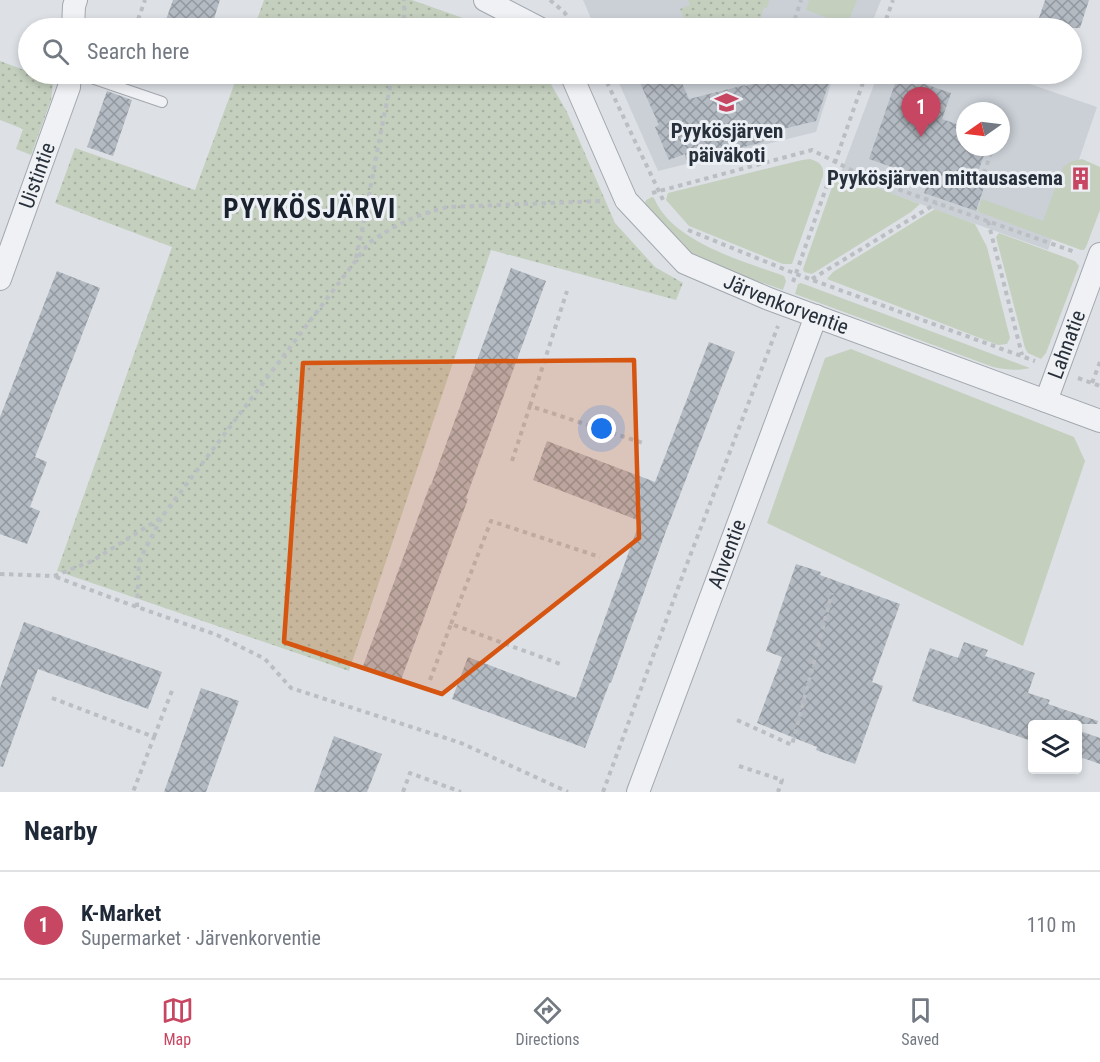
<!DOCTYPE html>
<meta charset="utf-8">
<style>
:root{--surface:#fff;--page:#f2f2f3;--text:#1f2937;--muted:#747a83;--line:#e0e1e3;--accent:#c74661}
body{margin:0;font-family:"Roboto Condensed",sans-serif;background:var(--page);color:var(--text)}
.controls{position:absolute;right:18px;bottom:18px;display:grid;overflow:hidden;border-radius:6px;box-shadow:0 3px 9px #0003}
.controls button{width:54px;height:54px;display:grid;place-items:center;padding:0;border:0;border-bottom:2px solid var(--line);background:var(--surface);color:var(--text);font:30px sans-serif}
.compass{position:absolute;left:956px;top:102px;width:54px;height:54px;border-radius:50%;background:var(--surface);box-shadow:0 3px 9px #0003;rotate:256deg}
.you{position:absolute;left:602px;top:429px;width:21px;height:21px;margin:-15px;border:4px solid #fff;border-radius:50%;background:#1a73e8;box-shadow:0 0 0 9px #1a73e833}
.badge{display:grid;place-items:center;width:39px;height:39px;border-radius:50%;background:var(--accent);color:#fff;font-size:20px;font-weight:700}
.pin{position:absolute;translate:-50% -50px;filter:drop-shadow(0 2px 3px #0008)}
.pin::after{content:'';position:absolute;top:32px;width:21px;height:18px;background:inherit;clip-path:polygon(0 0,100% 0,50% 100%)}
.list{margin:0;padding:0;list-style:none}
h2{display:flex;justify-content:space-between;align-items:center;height:78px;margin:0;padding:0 24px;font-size:26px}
h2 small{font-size:20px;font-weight:400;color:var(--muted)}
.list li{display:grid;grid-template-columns:39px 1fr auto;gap:18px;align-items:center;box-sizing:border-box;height:108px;padding:0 24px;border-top:2px solid var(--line)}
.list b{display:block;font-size:22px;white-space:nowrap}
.list p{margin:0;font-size:20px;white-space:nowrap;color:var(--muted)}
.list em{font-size:20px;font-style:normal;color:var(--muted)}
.icon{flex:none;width:33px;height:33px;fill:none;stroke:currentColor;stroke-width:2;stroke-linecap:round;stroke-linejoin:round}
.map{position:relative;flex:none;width:1100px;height:792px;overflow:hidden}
.search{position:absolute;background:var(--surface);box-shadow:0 3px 9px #0003;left:18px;right:18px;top:18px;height:66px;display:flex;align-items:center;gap:15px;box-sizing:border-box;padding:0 21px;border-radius:33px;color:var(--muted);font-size:22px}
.sheet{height:186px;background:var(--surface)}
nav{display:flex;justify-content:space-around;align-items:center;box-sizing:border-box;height:84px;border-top:2px solid var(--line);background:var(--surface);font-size:16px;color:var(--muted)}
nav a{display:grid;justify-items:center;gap:3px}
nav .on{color:var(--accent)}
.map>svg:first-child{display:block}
.built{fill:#cbd0d7;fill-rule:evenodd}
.grass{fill:#c4cfbe}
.park{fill:url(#park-dots)}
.building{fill:url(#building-cross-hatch)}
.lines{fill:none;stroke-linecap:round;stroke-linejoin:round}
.service-casing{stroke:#a3a8af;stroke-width:12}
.minor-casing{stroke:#a3a8af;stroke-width:24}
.path{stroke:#bbbfc4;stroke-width:4;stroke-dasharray:4.5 4.5;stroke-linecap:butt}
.service{stroke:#eff1f4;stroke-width:10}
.minor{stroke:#eff1f4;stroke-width:22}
.marked{fill:#d55511;fill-opacity:0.2;stroke:#d55511;stroke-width:4.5;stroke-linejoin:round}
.labels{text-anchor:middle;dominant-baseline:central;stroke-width:6;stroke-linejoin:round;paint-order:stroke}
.poi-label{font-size:21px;font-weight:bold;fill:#27303b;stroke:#ecf0f4}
.street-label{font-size:21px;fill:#27303b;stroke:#ecf0f4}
.district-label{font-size:27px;font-weight:bold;letter-spacing:1.5px;fill:#19212c;stroke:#ecf0f4}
</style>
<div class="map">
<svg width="1100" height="792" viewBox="0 0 1100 792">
<defs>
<pattern id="park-dots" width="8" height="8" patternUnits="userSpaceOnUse" patternTransform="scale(1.5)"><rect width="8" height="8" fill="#c4cfbe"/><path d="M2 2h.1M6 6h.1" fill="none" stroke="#a8b2a4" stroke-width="1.8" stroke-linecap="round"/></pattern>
<pattern id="building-cross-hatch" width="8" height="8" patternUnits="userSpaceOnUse" patternTransform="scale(1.5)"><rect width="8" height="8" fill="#b4bac2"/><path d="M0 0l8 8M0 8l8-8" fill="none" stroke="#92989f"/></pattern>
</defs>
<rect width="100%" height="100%" fill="#dde1e6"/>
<g class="built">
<path d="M583,0H881L870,28H595Z"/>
<path d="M615,74H834L816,132L658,171Z"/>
<path d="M878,74H1001L1097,107L1048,250L840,175ZM965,111H1001V147H965Z"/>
</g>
<g class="grass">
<path d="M809,0H857L847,25L806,10Z"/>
<path d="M810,159C820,162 824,166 823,176L792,264H783L689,226L666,200L668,193L802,160Z"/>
<path d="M1082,159L1100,167V210L1086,247L1084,250H1081L979,212L978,209L982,199L1043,221L1063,167L1070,162Z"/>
<path d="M837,173L920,204L911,212L812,274L804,272L803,269Z"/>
<path d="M652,197L654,198C672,242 743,261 784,276L786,281L783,290L710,264L689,252L646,209L645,203L646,200Z"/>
<path d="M935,209L975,224L987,247L1010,338L1007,344L998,345L827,279L833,272Z"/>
<path d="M999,233L1075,261L1079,266L1046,353L1041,359L1028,353L1025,348L996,237Z"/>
<path d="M801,283L1030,368C1017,371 1007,370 993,367L795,294L798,284Z"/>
<path d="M851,349L1074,437L1085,461L1023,646L767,523L825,358Z"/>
</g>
<g class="park">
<path d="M264,0H412L491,28H254Z"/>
<path d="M688,0H769L767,8L764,7L761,18L770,24L769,28H689L680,9L690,5Z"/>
<path d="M0,61L24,70L28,61V74H54L51,100L31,155L16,149L23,129L0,120Z"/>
<path d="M238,74H545L567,112L615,223L655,267L683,283L676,300L491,250L349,671L57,571L172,247L55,203L75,148L195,190Z"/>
</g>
<g class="building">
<path d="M173,0H220L211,28H163Z"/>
<path d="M1045,0H1089L1080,28H1050L1037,24Z"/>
<path d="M636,74H678L689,99L745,85V86L784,76L785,74H832L816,121L762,134L764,142L719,153V156L687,163L685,154L669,160L655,127L659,125Z"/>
<path d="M898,75L951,93L942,119L965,127V147H987L975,180L985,184L976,211L924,193L929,180L869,159Z"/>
<path d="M107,91L132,100L113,156L87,147Z"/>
<path d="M511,268L546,281L466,498L468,499L401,680L363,666L430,485H431Z"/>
<path d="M57,271L100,288L35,457L47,462L30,507L40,511L27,544L0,534V417Z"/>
<path d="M709,342L735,352L666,531L611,683L610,682L585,748L452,699L468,657L576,698L640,521L533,480L547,441L655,482Z"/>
<path d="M796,564L821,572L820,575L900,604L872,682L883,686L855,764L816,750L817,747L757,723L782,657L766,651Z"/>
<path d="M24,622L162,672L148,709L38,669L3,767L0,766V688Z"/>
<path d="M964,642L988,650L985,656L1035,673L1028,693L1050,700L1048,704L1098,721L1097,724H1032V741L912,701L930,648L958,658Z"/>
<path d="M201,688L239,701L206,792H164Z"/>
<path d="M1077,730L1100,738V764L1077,756Z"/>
<path d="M334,736L382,754L367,792H314Z"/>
</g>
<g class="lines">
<defs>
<path id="service" d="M80,74L162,102"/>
<g id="minor">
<path d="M485,0L539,28"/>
<path d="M73,28L74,6L76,0"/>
<path id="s1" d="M571,74L626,200L685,263L769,299L1100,421"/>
<path id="s2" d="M0,279L69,87L70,74"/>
<path id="s3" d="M1046,401L1100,254"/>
<path id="s4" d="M638,792L816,316"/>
</g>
</defs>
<use href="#service" class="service-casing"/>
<use href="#minor" class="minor-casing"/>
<g class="path">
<path d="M550,0L564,12L576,28"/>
<path d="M135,28L145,0"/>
<path d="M402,28L404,18V0"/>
<path d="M792,28L801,0"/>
<path d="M883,28L893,0"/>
<path d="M603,74L664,202"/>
<path d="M698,74L700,80L727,74"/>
<path d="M1001,125V124"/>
<path d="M981,182L993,147"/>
<path d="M652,193L812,150L869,179L1075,252"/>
<path d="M988,221L1022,355"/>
<path d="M688,230L796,274L1035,361"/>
<path d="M356,258C370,197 379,135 393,74"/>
<path d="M812,279L937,203"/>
<path d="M793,282L866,74"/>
<path d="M1078,378L1100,386"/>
<path d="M1092,383L1100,362"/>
<path d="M530,406L567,291"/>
<path d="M512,461L530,406L646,444"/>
<path d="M0,574L54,576L92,561L161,518L369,243C394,225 418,214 448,207L600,201"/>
<path d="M56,577L120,601L217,635L265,659L291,688L461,743L568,792"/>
<path d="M137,607L139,561L161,519"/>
<path d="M451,624L491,521L600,557"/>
<path d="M430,680L451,624L563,665"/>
<path d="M52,698L154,737L133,792"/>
<path d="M737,720L792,745L832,593"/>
<path d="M154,737L173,688"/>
<path d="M739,766L782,780L778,792"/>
<path d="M403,792L410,773L461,792"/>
<path d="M603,792L685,569L778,326"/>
</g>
<use href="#service" class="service"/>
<use href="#minor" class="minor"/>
</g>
<path class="marked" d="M634,360L639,538L442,694L284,642L303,363Z"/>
<defs>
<symbol id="school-bare" viewBox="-9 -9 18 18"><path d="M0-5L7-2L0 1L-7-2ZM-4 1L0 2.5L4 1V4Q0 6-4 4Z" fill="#c74661" stroke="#ecf0f4" stroke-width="2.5" paint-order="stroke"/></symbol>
<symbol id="building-bare" viewBox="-9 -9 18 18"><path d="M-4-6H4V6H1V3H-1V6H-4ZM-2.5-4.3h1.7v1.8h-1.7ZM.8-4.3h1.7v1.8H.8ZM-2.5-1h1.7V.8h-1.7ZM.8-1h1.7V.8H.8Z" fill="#c74661" stroke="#ecf0f4" stroke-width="2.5" paint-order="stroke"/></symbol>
</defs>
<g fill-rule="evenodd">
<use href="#school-bare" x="710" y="86" width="33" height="33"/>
<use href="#building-bare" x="1064" y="162" width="33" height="33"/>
</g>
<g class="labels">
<g class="poi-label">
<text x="727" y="131">Pyykösjärven<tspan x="727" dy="24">päiväkoti</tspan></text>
<text x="1063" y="178" text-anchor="end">Pyykösjärven mittausasema</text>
</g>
<g class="street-label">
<text stroke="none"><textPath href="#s2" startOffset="110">Uistintie</textPath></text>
<text stroke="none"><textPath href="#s1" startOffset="333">Järvenkorventie</textPath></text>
<text stroke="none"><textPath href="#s3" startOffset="60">Lahnatie</textPath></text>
<text stroke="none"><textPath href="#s4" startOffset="254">Ahventie</textPath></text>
</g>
<g class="district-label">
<text x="310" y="209">PYYKÖSJÄRVI</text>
</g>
</g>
</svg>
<div class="controls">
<button><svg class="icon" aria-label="layers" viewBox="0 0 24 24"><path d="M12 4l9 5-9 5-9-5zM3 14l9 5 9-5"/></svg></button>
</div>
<svg class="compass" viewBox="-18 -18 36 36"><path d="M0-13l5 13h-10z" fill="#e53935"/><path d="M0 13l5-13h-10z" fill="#747a83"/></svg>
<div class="you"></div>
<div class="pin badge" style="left:921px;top:137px">1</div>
<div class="search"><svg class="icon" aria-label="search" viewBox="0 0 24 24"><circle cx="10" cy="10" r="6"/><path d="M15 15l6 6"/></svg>Search here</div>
</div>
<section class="sheet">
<h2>Nearby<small></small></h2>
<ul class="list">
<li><span class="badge">1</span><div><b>K-Market</b><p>Supermarket · Järvenkorventie</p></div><em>110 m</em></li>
</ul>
</section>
<nav>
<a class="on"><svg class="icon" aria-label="map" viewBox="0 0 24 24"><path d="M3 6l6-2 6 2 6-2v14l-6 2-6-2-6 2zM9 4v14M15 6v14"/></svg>Map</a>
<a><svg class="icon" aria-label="directions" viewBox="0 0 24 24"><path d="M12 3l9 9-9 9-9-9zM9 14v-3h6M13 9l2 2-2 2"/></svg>Directions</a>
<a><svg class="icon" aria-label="saved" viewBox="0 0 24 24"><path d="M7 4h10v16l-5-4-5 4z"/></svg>Saved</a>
</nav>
